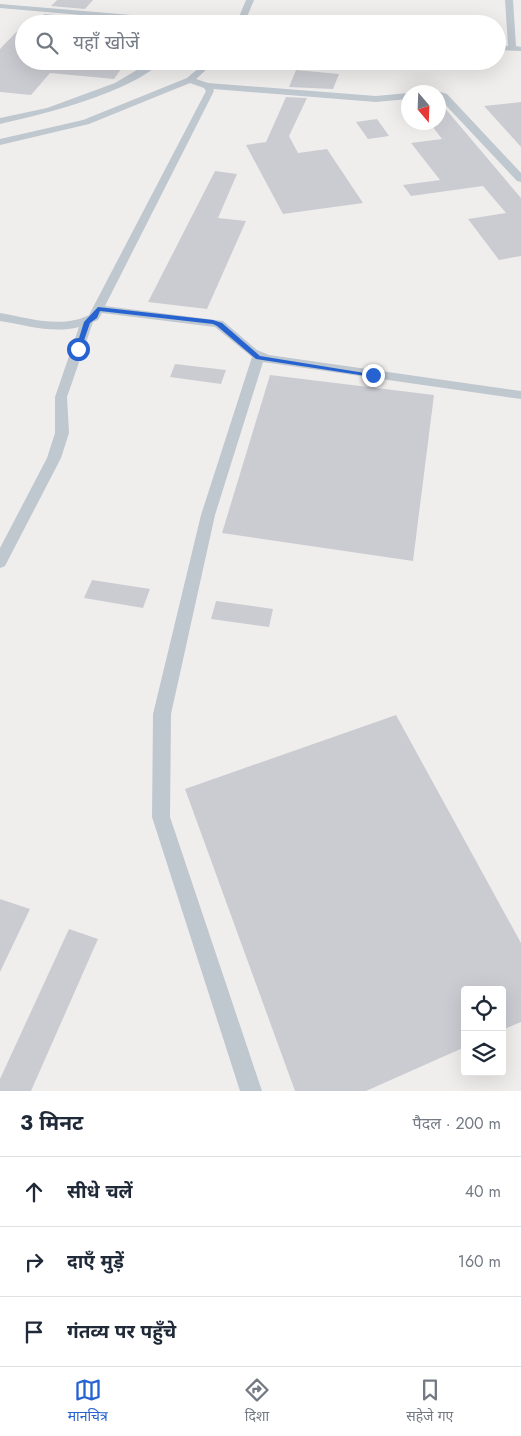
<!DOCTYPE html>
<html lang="hi">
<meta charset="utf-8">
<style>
:root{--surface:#fff;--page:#f2f2f3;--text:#1f2937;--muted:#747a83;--line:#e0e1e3;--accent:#2663d1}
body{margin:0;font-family:Jost,"Noto Sans Devanagari",sans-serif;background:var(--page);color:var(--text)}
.controls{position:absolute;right:15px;bottom:15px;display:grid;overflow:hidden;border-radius:5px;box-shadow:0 5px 20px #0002}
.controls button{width:45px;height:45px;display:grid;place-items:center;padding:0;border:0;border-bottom:1px solid var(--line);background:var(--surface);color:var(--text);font:25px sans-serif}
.compass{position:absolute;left:401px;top:85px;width:45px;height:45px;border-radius:50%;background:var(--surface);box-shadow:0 5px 20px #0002;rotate:161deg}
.stop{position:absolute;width:15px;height:15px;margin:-11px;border:4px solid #2663d1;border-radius:50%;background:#fff}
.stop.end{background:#2663d1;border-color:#fff;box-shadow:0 1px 5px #0008}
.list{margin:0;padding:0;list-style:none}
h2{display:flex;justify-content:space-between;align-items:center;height:65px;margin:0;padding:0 20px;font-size:21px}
h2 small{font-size:16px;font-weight:400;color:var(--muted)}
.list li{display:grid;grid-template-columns:32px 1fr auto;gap:15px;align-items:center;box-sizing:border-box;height:70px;padding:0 20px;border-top:1px solid var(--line)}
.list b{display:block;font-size:19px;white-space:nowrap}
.list em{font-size:16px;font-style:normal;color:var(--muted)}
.icon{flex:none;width:28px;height:28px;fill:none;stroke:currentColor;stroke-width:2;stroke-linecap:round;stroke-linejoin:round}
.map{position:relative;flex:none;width:521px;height:1091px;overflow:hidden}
.search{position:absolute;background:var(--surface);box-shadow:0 5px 20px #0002;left:15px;right:15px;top:15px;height:55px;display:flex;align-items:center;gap:12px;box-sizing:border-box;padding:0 18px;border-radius:28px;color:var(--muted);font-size:19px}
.sheet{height:275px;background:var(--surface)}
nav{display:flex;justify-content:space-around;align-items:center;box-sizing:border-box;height:70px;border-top:1px solid var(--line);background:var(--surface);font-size:14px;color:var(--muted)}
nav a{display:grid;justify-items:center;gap:2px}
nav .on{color:var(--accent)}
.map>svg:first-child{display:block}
.building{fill:#cbccd2}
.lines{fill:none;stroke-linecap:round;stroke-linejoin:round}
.minor{fill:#bfc7cf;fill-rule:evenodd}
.route{fill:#2663d1}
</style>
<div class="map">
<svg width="521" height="1091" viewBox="0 0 521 1091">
<rect width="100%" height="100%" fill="#f0eeed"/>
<g class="building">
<path d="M57,0H93L85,9L51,6Z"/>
<path d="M44,14L78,17L75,21L40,18Z"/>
<path d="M24,24V61L126,62L114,79L50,73L31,95L0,92V49Z"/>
<path d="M296,70L339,74L333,89L289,87Z"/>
<path d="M286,97L307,98L289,136L298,153L327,149L363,203L283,214L246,145L266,142Z"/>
<path d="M438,100L521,198V256L499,260L468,219L506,213L483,186L411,196L403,185L440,180L411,143L442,139L429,122H438Z"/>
<path d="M521,102V147L484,106Z"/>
<path d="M377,119L389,136L368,139L356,122Z"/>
<path d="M215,171L237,174L218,218L246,221L207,309L148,302Z"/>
<path d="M175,364L226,370L221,384L170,377Z"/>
<path d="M270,375L434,395L413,561L222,533Z"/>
<path d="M92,580L150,589L143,608L84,598Z"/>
<path d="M216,601L273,609L269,627L211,619Z"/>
<path d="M396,715L521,943V1022L502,1030V990H465V1047L366,1091H295L185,789Z"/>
<path d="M0,899L30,909L0,972Z"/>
<path d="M69,929L98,939L31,1091H0V1079Z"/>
</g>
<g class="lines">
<g class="minor">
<path d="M246,0H254L244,24H236Z"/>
<path d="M505,0H513L516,46L521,47V51L497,50V46H508Z"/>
<path d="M0,4L215,22L219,24H184L0,8Z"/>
<path d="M152,61H163C127,94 47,113 0,124V118L47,108L115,83Z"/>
<path d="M207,61H216L196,79L208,83L376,96L408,93V99L376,102L213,89L214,91L105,306L223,321L257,350L269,355L521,391V399L263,362L215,515L171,714L170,817L262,1091H240L152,817L153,714L201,515L252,357L215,327L102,313L98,320L93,322L67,397L69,433L61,458L5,566L0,568V548L47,458L55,433V397L79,327C53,334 26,325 0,321V313C29,318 61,329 89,315L206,91L204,88L190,83L89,124L0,145V139L83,120L187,78Z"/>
<path d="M438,91L447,94L521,173V182L517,181L438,97V92H435Z"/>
</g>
</g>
<path class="route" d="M98,307L213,320L222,323L260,356L377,375L373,377L256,359L217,326L213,324L100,311L97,318L90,323L81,349L75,351L84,322Z"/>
</svg>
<div class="controls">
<button><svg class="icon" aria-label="locate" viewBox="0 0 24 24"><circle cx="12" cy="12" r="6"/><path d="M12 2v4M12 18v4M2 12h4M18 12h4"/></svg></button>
<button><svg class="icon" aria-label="layers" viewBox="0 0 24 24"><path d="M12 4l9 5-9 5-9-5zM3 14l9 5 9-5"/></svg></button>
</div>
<svg class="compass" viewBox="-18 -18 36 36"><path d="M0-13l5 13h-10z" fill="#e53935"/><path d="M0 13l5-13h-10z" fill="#747a83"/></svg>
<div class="stop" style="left:78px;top:349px"></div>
<div class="stop end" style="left:373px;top:375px"></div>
<div class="search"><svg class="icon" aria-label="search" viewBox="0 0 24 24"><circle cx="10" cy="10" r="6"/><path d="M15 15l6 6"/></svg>यहाँ खोजें</div>
</div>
<section class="sheet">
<h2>3 मिनट<small>पैदल · 200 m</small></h2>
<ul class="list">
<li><svg class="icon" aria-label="ahead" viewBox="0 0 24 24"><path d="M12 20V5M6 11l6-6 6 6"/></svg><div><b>सीधे चलें</b></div><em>40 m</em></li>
<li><svg class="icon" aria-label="right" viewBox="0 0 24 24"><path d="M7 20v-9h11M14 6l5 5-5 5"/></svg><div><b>दाएँ मुड़ें</b></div><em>160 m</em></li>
<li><svg class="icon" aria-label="arrive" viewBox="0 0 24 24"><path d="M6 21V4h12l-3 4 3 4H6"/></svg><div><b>गंतव्य पर पहुँचे</b></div></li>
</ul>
</section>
<nav>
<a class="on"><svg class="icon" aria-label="map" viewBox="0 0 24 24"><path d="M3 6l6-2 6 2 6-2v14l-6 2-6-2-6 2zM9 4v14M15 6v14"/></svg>मानचित्र</a>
<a><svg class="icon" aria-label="directions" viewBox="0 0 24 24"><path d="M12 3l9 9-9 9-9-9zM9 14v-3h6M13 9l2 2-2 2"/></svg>दिशा</a>
<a><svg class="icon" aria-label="saved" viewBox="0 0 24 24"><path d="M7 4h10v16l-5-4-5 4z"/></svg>सहेजे गए</a>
</nav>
